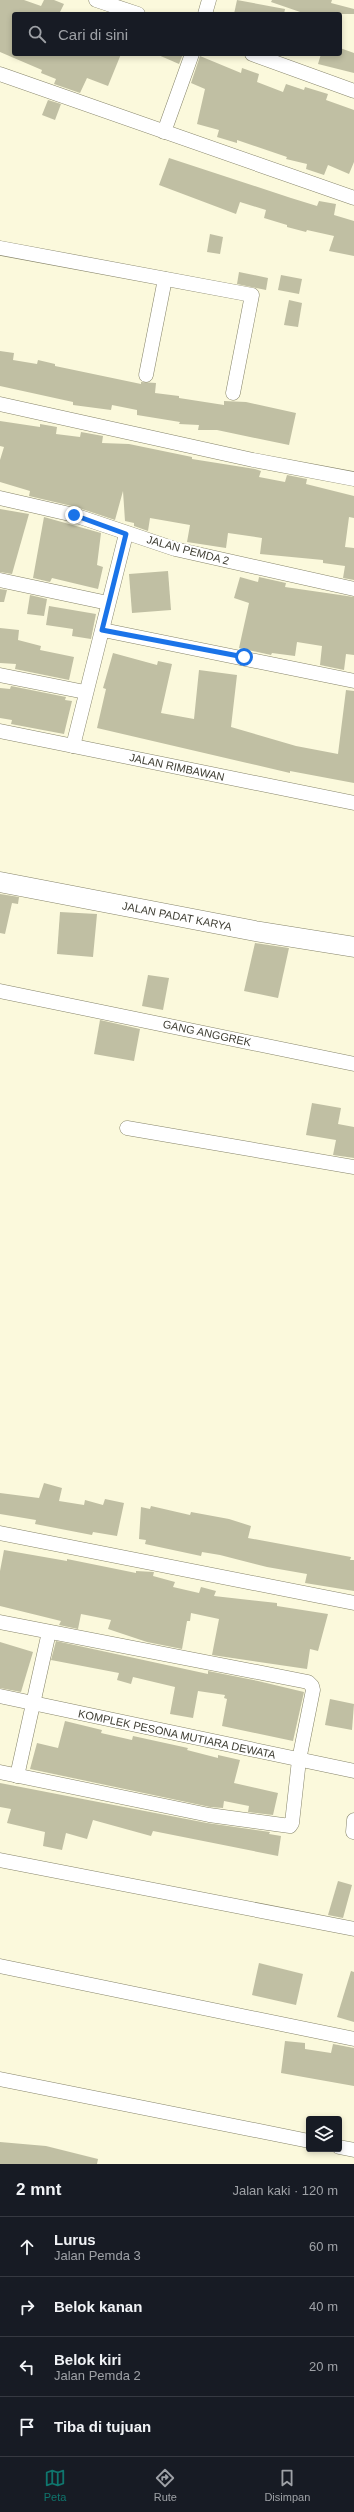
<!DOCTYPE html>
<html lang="id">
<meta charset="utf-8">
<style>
:root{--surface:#171b24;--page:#20242c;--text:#f1f3f6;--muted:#9ea1a6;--line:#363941;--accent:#0f766e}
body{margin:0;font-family:Arial,sans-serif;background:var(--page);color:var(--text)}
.controls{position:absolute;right:12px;bottom:12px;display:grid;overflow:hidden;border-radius:4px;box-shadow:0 2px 6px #0003}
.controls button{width:36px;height:36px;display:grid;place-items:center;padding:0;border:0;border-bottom:1px solid var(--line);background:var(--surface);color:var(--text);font:20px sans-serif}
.stop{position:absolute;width:12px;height:12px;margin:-9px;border:3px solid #1a73e8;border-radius:50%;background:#fff}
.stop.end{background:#1a73e8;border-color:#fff;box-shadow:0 1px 4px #0008}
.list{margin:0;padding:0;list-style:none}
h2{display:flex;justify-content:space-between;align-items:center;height:52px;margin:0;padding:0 16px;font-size:17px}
h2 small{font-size:13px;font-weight:400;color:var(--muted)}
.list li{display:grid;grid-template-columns:26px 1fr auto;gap:12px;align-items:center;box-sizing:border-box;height:60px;padding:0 16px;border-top:1px solid var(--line)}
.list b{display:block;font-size:15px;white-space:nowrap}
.list p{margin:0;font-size:13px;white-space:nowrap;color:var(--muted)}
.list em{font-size:13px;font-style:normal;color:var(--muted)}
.icon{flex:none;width:22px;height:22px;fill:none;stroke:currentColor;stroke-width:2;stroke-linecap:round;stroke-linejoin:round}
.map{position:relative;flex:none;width:354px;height:2164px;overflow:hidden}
.search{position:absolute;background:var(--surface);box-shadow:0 2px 6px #0003;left:12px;right:12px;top:12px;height:44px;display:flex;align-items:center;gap:10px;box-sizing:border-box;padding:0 14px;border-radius:4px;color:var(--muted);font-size:15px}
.sheet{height:292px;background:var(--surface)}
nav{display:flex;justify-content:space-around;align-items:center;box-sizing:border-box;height:56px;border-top:1px solid var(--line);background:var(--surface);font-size:11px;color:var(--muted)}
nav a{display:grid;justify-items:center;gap:2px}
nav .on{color:var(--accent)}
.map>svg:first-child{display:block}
.building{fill:#c0bfa3}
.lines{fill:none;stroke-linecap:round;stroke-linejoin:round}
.street-casing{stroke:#86846a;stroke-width:15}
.secondary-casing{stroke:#86846a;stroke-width:21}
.street{stroke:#fff;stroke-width:14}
.secondary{stroke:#fff;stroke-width:20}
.route{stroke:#1a73e8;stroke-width:5}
.labels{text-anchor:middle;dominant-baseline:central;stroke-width:4;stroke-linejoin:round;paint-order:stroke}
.street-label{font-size:11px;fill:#3e3d32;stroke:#fff}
</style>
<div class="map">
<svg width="354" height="2164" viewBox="0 0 354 2164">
<rect width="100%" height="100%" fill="#fbf9dc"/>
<g class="building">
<path d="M0,0H24L41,6L44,0H54L64,4L59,14H14V54H121L108,86L87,78L80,93L54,84L56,79L41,73L42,70L0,52Z"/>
<path d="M237,0L285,9L284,14H234Z"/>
<path d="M272,0H332L331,3L354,9V14H306L271,2Z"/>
<path d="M340,48L354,53V73L318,64L321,54H340Z"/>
<path d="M156,54H183L179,64Z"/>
<path d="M200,56L241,73L242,68L259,74L257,82L283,92L286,84L304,90L305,87L328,94L326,100L354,110V162L349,174L328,165L324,175L306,169L307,164L286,159L287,157L237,140V143L217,137L219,130L197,124L205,89L191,83Z"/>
<path d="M48,100L61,104L55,120L42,115Z"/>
<path d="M169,158L291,198L317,206L319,201L336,204L334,215L354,221V256L329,251L334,236L307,230L306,232L287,227V225L264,218L266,210L240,202L236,214L159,185Z"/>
<path d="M210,234L223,237L220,254L207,252Z"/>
<path d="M239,272L268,278L266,290L237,284Z"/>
<path d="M281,275L302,279L299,294L278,290Z"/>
<path d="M289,300L302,303L298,327L284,325Z"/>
<path d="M0,351L14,353L13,360L37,364L38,360L55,364V366L141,384V382L156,383L155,393L179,396V398L224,405V401L246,402L296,413L289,445L217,430H198L199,425L179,424L180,422L137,415V410L112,405L111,410L73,405V402L0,386Z"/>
<path d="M0,421L40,427V424L57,427L56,434L80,437L81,432L103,436L102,443L129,444L192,457V459L255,469L261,471L259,477L285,482L287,475L307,479L306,484L354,496V518L349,517L345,547L354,548V580L343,578L345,566L323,563V560L260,554L262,538L228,533L226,548L187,542L190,525L150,518L148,531L134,526V523L125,521L123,491L115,520L76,507L29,496L30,491L0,482V460L4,447L0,446Z"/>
<path d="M0,509L29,514L12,574L0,572Z"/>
<path d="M44,517L101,533L97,565L103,567L98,589L52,578L50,582L33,578Z"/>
<path d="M168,571L171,610L132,613L129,574Z"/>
<path d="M240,577L258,582L259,577L286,583L285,587L354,597V655L346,654L344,670L320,665L322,646L297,642L295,656L272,653L271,655L239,648L249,603L234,598Z"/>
<path d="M0,589L7,590L4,602H0Z"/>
<path d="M30,595L47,599L44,616L27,614Z"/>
<path d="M49,606L96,614L91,639L72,636L73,629L46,625Z"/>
<path d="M0,628L19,630L18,640L41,646L40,650L74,657L69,680L15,669L16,664L0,663Z"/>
<path d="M113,653L157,665L158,661L172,664L161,713L194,719L199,670L237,675L231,727L296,746L338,754L346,690L354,691V783L290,771V773L97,728L106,689L103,688Z"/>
<path d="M11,686L66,697L65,700L72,701L64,734L11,724L12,720L0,718V688L10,689Z"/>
<path d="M0,894L19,897L18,904L12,903L5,934L0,933Z"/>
<path d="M60,912L97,914L93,957L57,954Z"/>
<path d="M255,943L289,948L278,998L244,991Z"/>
<path d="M148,975L169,978L163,1010L142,1006Z"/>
<path d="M100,1020L140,1029L134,1061L94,1054Z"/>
<path d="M312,1103L341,1108L338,1124L354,1127V1158L333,1155L336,1140L306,1135Z"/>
<path d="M44,1483L62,1488L59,1501L84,1505L85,1500L103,1505L105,1499L124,1503L117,1536L93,1532L92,1535L35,1524L36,1520L0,1514V1493L39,1498Z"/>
<path d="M151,1506L190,1515L191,1512L229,1519L251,1526L248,1538L351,1557L350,1560H354V1591L305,1583L307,1574L267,1567L220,1555L202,1552L201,1556L145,1544L146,1540L139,1539L141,1507L150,1509Z"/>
<path d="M4,1550L67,1561V1559L136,1573V1571L154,1572L153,1576L175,1582L173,1587L199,1593L201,1587L216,1591L214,1596L277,1603V1606L328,1614L318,1651L310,1649L307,1669L212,1655L219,1619L191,1613L190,1621H187L182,1649L147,1642L108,1629L111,1620L81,1614L78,1629L59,1625L61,1621L0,1606V1571Z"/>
<path d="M56,1641L208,1674V1671L258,1681L304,1692L293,1741L222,1726L227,1699L224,1698L225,1695L198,1691L193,1718L170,1714L175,1687L133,1677L131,1684L117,1680L119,1673L51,1660Z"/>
<path d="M0,1642L33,1652L21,1692L0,1688Z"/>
<path d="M330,1699L354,1704L352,1730L325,1725Z"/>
<path d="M65,1721L102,1730L101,1733L132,1740L133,1736L188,1748L187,1750L218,1758V1755L240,1760L234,1783L278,1793L273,1815L248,1812L249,1806L224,1801L223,1808L210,1807L30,1769L37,1743L58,1748Z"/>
<path d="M0,1783L207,1823L270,1832L269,1834L281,1836L278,1856L153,1831L151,1836L93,1820L87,1839L66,1833L62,1850L43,1846L45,1832L7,1823L11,1809L0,1807Z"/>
<path d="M338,1881L352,1885L343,1918L328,1915Z"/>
<path d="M259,1963L303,1974L296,2005L252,1995Z"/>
<path d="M351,1971L354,1972V2022L337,2017Z"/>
<path d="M285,2041L305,2043V2049L331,2053L333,2044L354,2048V2086L281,2073Z"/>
<path d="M0,2142L46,2146L98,2159L97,2164H0Z"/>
</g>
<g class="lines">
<defs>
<g id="street">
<path d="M96,0L138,14"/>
<path d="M205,14L209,0"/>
<path d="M252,54L354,91"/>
<path d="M0,74L354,198"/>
<path d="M164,132L192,54"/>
<path d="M0,248L252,295L233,393"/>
<path d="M146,375L165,279"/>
<path d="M0,404L253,460L354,479"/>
<path d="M0,498L74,515L175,549L354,589"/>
<path d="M0,580L108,603"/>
<path d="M103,630L354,681"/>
<path d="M0,675L85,692"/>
<path d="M0,731L354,803"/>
<path d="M73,746L126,534"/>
<path d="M0,991L354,1064"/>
<path d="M127,1128L354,1167"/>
<path d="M0,1533L354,1603"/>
<path d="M0,1622L308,1682L312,1686L313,1690L299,1760L292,1823L290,1826L209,1815L0,1772"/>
<path d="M0,1696L354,1771"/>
<path d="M17,1776L49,1632"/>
<path d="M353,1832L354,1820"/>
<path d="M0,1860L354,1929"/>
<path d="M0,1966L354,2039"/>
<path d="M0,2079L309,2141"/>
<path d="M339,2147L354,2150"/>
</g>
<path id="secondary" d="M0,882L255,931L354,947"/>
</defs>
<use href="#street" class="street-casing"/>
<use href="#secondary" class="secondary-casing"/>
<use href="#street" class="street"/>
<use href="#secondary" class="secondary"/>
</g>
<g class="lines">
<path class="route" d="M74,515L126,534L102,630L244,657"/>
</g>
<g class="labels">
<g class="street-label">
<text transform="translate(188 550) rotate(15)">JALAN PEMDA 2</text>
<text transform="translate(177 767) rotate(12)">JALAN RIMBAWAN</text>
<text transform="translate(177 916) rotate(11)">JALAN PADAT KARYA</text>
<text transform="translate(207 1033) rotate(12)">GANG ANGGREK</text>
<text transform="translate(177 1734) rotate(12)">KOMPLEK PESONA MUTIARA DEWATA</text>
</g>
</g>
</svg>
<div class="controls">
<button><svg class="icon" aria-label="layers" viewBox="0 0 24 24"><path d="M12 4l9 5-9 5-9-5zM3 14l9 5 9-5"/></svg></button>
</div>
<div class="stop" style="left:244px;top:657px"></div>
<div class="stop end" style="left:74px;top:515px"></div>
<div class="search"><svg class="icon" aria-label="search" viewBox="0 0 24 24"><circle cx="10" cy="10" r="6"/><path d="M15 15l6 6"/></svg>Cari di sini</div>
</div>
<section class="sheet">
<h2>2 mnt<small>Jalan kaki · 120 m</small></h2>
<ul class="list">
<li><svg class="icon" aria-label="ahead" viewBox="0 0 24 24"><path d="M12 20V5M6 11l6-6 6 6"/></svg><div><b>Lurus</b><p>Jalan Pemda 3</p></div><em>60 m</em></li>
<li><svg class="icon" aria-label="right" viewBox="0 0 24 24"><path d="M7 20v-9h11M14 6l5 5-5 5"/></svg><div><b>Belok kanan</b></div><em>40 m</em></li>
<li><svg class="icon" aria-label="left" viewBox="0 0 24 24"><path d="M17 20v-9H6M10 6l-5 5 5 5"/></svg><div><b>Belok kiri</b><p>Jalan Pemda 2</p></div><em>20 m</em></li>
<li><svg class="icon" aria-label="arrive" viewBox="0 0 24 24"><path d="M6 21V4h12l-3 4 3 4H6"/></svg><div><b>Tiba di tujuan</b></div></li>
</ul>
</section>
<nav>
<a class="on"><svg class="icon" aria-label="map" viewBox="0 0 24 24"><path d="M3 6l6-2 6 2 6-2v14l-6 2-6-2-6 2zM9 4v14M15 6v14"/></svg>Peta</a>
<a><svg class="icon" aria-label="directions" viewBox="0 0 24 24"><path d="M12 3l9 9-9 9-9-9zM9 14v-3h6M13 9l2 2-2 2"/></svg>Rute</a>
<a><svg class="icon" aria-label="saved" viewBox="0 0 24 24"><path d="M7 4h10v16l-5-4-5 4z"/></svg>Disimpan</a>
</nav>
